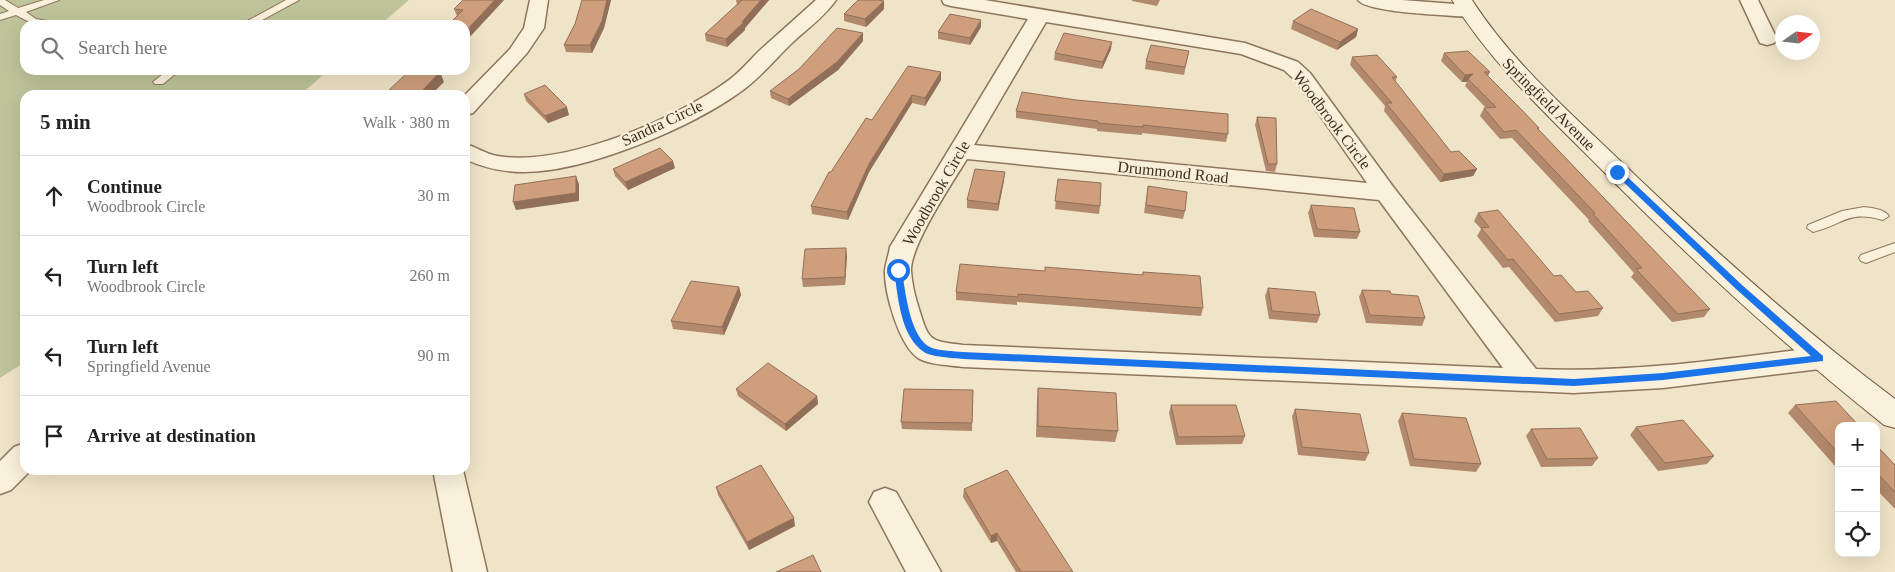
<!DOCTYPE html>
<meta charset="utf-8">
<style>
:root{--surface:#fff;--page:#f2f2f2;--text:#222;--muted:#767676;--line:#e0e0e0}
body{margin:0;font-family:"Times New Roman",serif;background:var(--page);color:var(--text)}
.controls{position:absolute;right:15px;bottom:15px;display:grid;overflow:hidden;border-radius:10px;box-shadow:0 5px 20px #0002}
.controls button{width:45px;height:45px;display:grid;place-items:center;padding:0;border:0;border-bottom:1px solid var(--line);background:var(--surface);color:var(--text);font:25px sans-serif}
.compass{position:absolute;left:1775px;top:15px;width:45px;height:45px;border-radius:50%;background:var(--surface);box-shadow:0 5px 20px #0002;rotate:76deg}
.stop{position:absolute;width:15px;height:15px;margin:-11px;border:4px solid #1a73e8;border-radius:50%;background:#fff}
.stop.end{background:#1a73e8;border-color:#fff;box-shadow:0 1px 5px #0008}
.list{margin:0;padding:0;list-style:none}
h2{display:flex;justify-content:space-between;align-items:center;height:65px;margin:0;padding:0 20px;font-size:21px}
h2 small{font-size:16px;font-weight:400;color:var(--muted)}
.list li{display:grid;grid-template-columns:32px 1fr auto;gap:15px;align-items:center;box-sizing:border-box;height:80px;padding:0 20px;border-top:1px solid var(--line)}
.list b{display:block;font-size:19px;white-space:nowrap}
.list p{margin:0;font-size:16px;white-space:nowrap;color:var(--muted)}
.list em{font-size:16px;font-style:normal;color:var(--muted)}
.icon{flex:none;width:28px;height:28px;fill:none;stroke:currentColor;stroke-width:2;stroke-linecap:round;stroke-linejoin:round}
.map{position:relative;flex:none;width:1895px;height:572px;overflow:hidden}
.search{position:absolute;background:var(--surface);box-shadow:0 5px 20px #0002;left:20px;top:20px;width:450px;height:55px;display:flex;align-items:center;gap:12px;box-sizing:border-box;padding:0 18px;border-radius:15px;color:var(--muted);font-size:19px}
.panel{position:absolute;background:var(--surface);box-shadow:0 5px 20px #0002;left:20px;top:90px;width:450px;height:385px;border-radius:15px}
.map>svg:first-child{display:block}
.cemetery{fill:#bfc49a}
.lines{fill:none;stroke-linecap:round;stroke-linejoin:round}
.lane-casing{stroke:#8d765c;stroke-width:2}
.street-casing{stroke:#8d765c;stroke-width:3}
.secondary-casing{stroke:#6f573f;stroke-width:2}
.lane{fill:#faf1dc;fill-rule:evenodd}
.street{fill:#faf1dc;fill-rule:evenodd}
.secondary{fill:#faf1dc;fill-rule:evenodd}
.wall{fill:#b2896c}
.shaded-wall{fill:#916f58}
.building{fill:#cf9f7d;stroke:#916f58}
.route{fill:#1a73e8}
.labels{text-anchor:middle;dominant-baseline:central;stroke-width:5;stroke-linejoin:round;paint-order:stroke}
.street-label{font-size:16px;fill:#3d2e20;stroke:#f7eed8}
</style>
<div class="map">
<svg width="1895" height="572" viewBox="0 0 1895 572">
<rect width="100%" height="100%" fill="#f0e4c8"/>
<path class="cemetery" d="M0,0H409L380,25H25V70H329L300,95H25V362L0,378Z"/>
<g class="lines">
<defs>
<g id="lane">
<path d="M0,0H5L18,8L44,0H59L26,12L36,19L57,23L58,25L33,24L16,15L0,20V14L9,11L0,5Z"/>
<path d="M286,0H299L253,25H240Z"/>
<path d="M168,70H180L163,84H155L153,82Z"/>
<path d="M1864,207C1872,208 1884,209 1889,216L1883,220C1847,210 1845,224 1813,232L1807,228L1808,225L1842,211Z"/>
<path d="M1895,243V252L1866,263L1861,261L1859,258L1861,255Z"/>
</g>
<g id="street">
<path d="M530,0H548L544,28L527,53L473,113L465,115V95L510,49L524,28Z"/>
<path d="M816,0H836C825,16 807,29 793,42C776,58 761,77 743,90C693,127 587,172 524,172C503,172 484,168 465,159V144C476,147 486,154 497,156C564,167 675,120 729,80C740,72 749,61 759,51C778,34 797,17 816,0Z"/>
<path d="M942,0H985L1245,43L1298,62L1310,73L1394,188L1536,369C1631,373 1726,359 1820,347L1830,350L1834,358L1830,366L1820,369L1663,388L1574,393L963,367C950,365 929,365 918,358C899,345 884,292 885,270C886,262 889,254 890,247L1028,19L951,6L944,4ZM1046,22L1241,54L1284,70L1296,81L1367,183L974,145ZM967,159L1379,200L1503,368L963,345C930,341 929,342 919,309C915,297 912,284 911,271C910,246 952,183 967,159Z"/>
<path d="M1358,0H1402L1468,5L1475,7L1478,11L1475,15L1468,17C1449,15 1367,13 1358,0Z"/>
<path d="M1740,0H1758L1777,39L1774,43L1767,45L1760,43Z"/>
<path d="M25,443V470H31L11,490L0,494V461L14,447Z"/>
<path d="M433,470H463L487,572H453Z"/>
<path d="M885,488L896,492L941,572H906L869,502L874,492Z"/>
</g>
<path id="secondary" d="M1452,0H1472C1510,59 1562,105 1612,153C1702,240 1795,324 1895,399V428L1884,425C1782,344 1687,256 1596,164C1544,112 1491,63 1452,0Z"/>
</defs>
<use href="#lane" class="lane-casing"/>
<use href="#street" class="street-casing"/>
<use href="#secondary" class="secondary-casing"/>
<use href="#lane" class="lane"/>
<use href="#street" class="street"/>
<use href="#secondary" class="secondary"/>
</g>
<g class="wall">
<path d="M504,0L465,42V25L457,16L454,9Z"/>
<path d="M582,0H611L604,28L592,53L566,52L564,45L575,24Z"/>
<path d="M736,0H769L745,28V30L727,47L706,41L705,34L737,5Z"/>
<path d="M1132,0H1160L1157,6L1132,1Z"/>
<path d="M884,9L866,27L844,21V14Z"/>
<path d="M1293,21L1358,29L1356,37L1337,50L1291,29Z"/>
<path d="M981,27L970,45L938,39V32Z"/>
<path d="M863,41L838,70L789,106L771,98L770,91Z"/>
<path d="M1111,49L1102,69L1054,60L1055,53Z"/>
<path d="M1189,51L1184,75L1145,69L1146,61Z"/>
<path d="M1444,53L1490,72L1488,76L1539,128V130L1710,309L1704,317L1672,322L1631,277L1634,273L1588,221L1589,220L1512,138L1500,139L1480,116L1484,108H1486L1465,86L1467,82H1462L1441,61Z"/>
<path d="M1352,57L1397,77L1395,82L1451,152L1477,169L1473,176L1440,182L1384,111L1385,106L1350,65Z"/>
<path d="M941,72V80L925,106L912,103L869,172L848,220L812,214L811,206L831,172L872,120Z"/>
<path d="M524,94L569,115L548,123L526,101Z"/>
<path d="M1016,111L1228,134L1226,142L1142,133V135L1097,131V129L1016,118Z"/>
<path d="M1257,117L1277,164L1275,172L1266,171L1255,125Z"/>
<path d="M675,168L628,190L615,176L613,169Z"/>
<path d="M1058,179L1100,206L1099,214L1055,209Z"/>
<path d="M1004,180L998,211L967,208V200Z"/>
<path d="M1148,186L1185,211L1183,219L1144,213Z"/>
<path d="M1311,205L1360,232L1357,239L1314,237L1308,213Z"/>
<path d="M1478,213L1554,276L1576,292L1603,308L1598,316L1555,322L1509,267L1503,268L1477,236L1481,229L1474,221Z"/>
<path d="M847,256L845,285L803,287L802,279Z"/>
<path d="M1045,271L1142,275L1143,272L1203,308L1201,316L1017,302V305L956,300V292Z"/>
<path d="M739,287L741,295L724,335L673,329L671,321Z"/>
<path d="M1268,288L1320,315L1317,323L1269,319L1265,296Z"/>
<path d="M1362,290L1391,294L1425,318L1422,326L1366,323L1359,297Z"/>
<path d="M1038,388L1118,431L1115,442L1036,437L1037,399Z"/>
<path d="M736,389L817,396L818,404L786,431L738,396Z"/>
<path d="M973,390L972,431L902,429L901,422Z"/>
<path d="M1171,405L1245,436L1242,444L1176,445L1169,413Z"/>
<path d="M1795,405L1839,426V466H1835L1788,413Z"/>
<path d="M1295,409L1369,453L1365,461L1298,455L1292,416Z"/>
<path d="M1402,413L1481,464L1476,472L1410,466L1398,421Z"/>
<path d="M1636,427L1714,456L1707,464L1658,471L1630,435Z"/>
<path d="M1531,429L1598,458L1592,466L1541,467L1526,436Z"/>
<path d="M1876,445L1895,465V509L1876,489Z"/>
<path d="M716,487L795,526L749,550L718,495Z"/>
<path d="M964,489L1073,572H1016L997,541L991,543L963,497Z"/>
</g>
<g class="shaded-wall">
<path d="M495,0H504L465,42V32Z"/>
<path d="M607,0H611L604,28L592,53L590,45Z"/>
<path d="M761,0H769L745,28V30L727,47L726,39Z"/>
<path d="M884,1V9L866,27L865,19Z"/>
<path d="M981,20V27L970,45V38Z"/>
<path d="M1358,29L1356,37L1337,50L1340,42Z"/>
<path d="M863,33V41L838,70L789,106L788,99Z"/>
<path d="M1112,42L1111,49L1102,69L1103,62Z"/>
<path d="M440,72L444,82L431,95H418Z"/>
<path d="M941,72V80L925,106V98Z"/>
<path d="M1473,74L1468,79L1467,82H1462L1465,75Z"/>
<path d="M912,95V103L869,172L848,220L847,212L869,164Z"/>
<path d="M567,107L569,115L548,123L545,116Z"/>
<path d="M673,161L675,168L628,190L625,182Z"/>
<path d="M1477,169L1473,176L1440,182L1444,174Z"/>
<path d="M1005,172L1004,180L998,211V204Z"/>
<path d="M576,176L579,184V201L516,210L513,202Z"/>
<path d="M465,190L467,196L465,198Z"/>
<path d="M846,248L847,256L845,285V277Z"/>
<path d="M739,287L741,295L724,335L722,327Z"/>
<path d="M817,396L818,404L786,431L785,424Z"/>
<path d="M794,518L795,526L749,550L747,542Z"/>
<path d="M997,533V541L991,543V536Z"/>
</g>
<g class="building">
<path d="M463,0H495L465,32V25H448L463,10L454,9Z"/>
<path d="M582,0H607L602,21L590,45H564L575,24Z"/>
<path d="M742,0H761L742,22H744L726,39L705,34Z"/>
<path d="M858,0H878L884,1L865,19L844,14Z"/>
<path d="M1311,9L1358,29L1340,42L1293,21Z"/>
<path d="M950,14L981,20L970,38L938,32Z"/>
<path d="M837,28L863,33L837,62L788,99L770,91L799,69Z"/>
<path d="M1064,33L1112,42L1103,62L1055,53Z"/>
<path d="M1151,45L1189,51L1185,67L1146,61Z"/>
<path d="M1468,51L1490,72H1484L1518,106L1539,128H1537L1710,309L1678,314L1636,269L1642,268L1593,214L1595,213L1516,130L1504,132L1484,108L1496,107L1468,79L1473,74L1465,75L1444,53Z"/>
<path d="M1377,55L1397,77H1392L1451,152L1459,151L1477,169L1444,174L1386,103H1392L1352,57Z"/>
<path d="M908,66L941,72L925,98L912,95L869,164L847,212L811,206L829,172H831L866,118L872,120Z"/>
<path d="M410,70H422L440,72L418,95H384Z"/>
<path d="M545,85L567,107L545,116L524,94Z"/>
<path d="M1022,92L1076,100L1228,114V134L1143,125V127L1098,123V121L1016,111Z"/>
<path d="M1257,117L1276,118L1277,164H1268Z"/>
<path d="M660,148L673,161L625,182L613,169Z"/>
<path d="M975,169L1005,172L998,204L967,200Z"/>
<path d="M576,176V193L513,202L515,185Z"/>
<path d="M1058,179L1101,183L1100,206L1055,201Z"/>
<path d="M1148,186L1187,192L1185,211L1146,205Z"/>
<path d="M1311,205L1354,208L1360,232L1317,229Z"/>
<path d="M1498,210L1554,276L1561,275L1576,292L1588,291L1603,308L1559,314L1513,259L1508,260L1481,228L1489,227L1478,213Z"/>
<path d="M846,248L845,277L802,279L805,249Z"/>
<path d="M960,264L1045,271V267L1143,275V272L1200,276L1203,308L1018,294V297L956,292Z"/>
<path d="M691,281L739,287L722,327L671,321Z"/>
<path d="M1268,288L1315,292L1320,315L1272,311Z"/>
<path d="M1362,290L1390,291L1391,294L1418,296L1425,318L1370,315Z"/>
<path d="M768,363L817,396L785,424L736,389Z"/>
<path d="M1038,388L1116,393L1118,431L1038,426Z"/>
<path d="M904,389L973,390L972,423L901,422Z"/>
<path d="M1836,401L1859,426H1839V454L1795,405Z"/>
<path d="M1171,405H1236L1245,436L1178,437Z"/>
<path d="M1295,409L1360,414L1369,453L1302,447Z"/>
<path d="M1402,413L1466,418L1481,464L1414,459Z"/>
<path d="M1683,420L1714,456L1665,463L1636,427Z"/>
<path d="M1580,428L1598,458L1547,459L1531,429Z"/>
<path d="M1876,445L1895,465V492L1876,472Z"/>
<path d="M761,465L794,518L747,542L716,487Z"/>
<path d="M1007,470L1073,572H1021L997,533L991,536L964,489Z"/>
<path d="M813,555L821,572H776Z"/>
</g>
<path class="route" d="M1615,170H1620L1742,285L1823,356V361L1663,380L1574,386L963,359C954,358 931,357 924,352C900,336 898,296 894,270L898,267L902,270C905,290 910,340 932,348C941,351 953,351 963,352L1574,379L1663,373L1811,356L1736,289L1615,174Z"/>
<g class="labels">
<g class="street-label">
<text transform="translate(1549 104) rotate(45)">Springfield Avenue</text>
<text transform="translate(1332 120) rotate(53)">Woodbrook Circle</text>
<text transform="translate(662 123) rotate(-25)">Sandra Circle</text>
<text transform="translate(1173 172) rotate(6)">Drummond Road</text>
<text transform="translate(936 193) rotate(-60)">Woodbrook Circle</text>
</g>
</g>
</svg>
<div class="controls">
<button>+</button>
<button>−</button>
<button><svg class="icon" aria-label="locate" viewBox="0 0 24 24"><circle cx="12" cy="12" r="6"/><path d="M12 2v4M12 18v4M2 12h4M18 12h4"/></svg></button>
</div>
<svg class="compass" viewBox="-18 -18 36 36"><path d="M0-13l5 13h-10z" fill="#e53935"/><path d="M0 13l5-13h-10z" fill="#767676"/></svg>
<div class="stop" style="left:898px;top:270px"></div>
<div class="stop end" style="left:1617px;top:172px"></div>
<div class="search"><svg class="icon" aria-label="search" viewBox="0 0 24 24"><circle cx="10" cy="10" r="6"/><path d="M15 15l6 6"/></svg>Search here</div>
<section class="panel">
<h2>5 min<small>Walk · 380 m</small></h2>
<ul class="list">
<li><svg class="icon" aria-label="ahead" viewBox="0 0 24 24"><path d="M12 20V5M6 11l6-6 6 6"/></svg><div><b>Continue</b><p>Woodbrook Circle</p></div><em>30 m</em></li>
<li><svg class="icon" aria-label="left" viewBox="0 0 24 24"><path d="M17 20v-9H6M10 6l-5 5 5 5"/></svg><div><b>Turn left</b><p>Woodbrook Circle</p></div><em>260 m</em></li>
<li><svg class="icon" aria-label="left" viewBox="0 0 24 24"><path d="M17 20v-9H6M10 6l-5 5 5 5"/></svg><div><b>Turn left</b><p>Springfield Avenue</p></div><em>90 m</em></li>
<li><svg class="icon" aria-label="arrive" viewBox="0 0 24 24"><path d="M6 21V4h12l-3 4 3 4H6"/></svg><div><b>Arrive at destination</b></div></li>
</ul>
</section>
</div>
